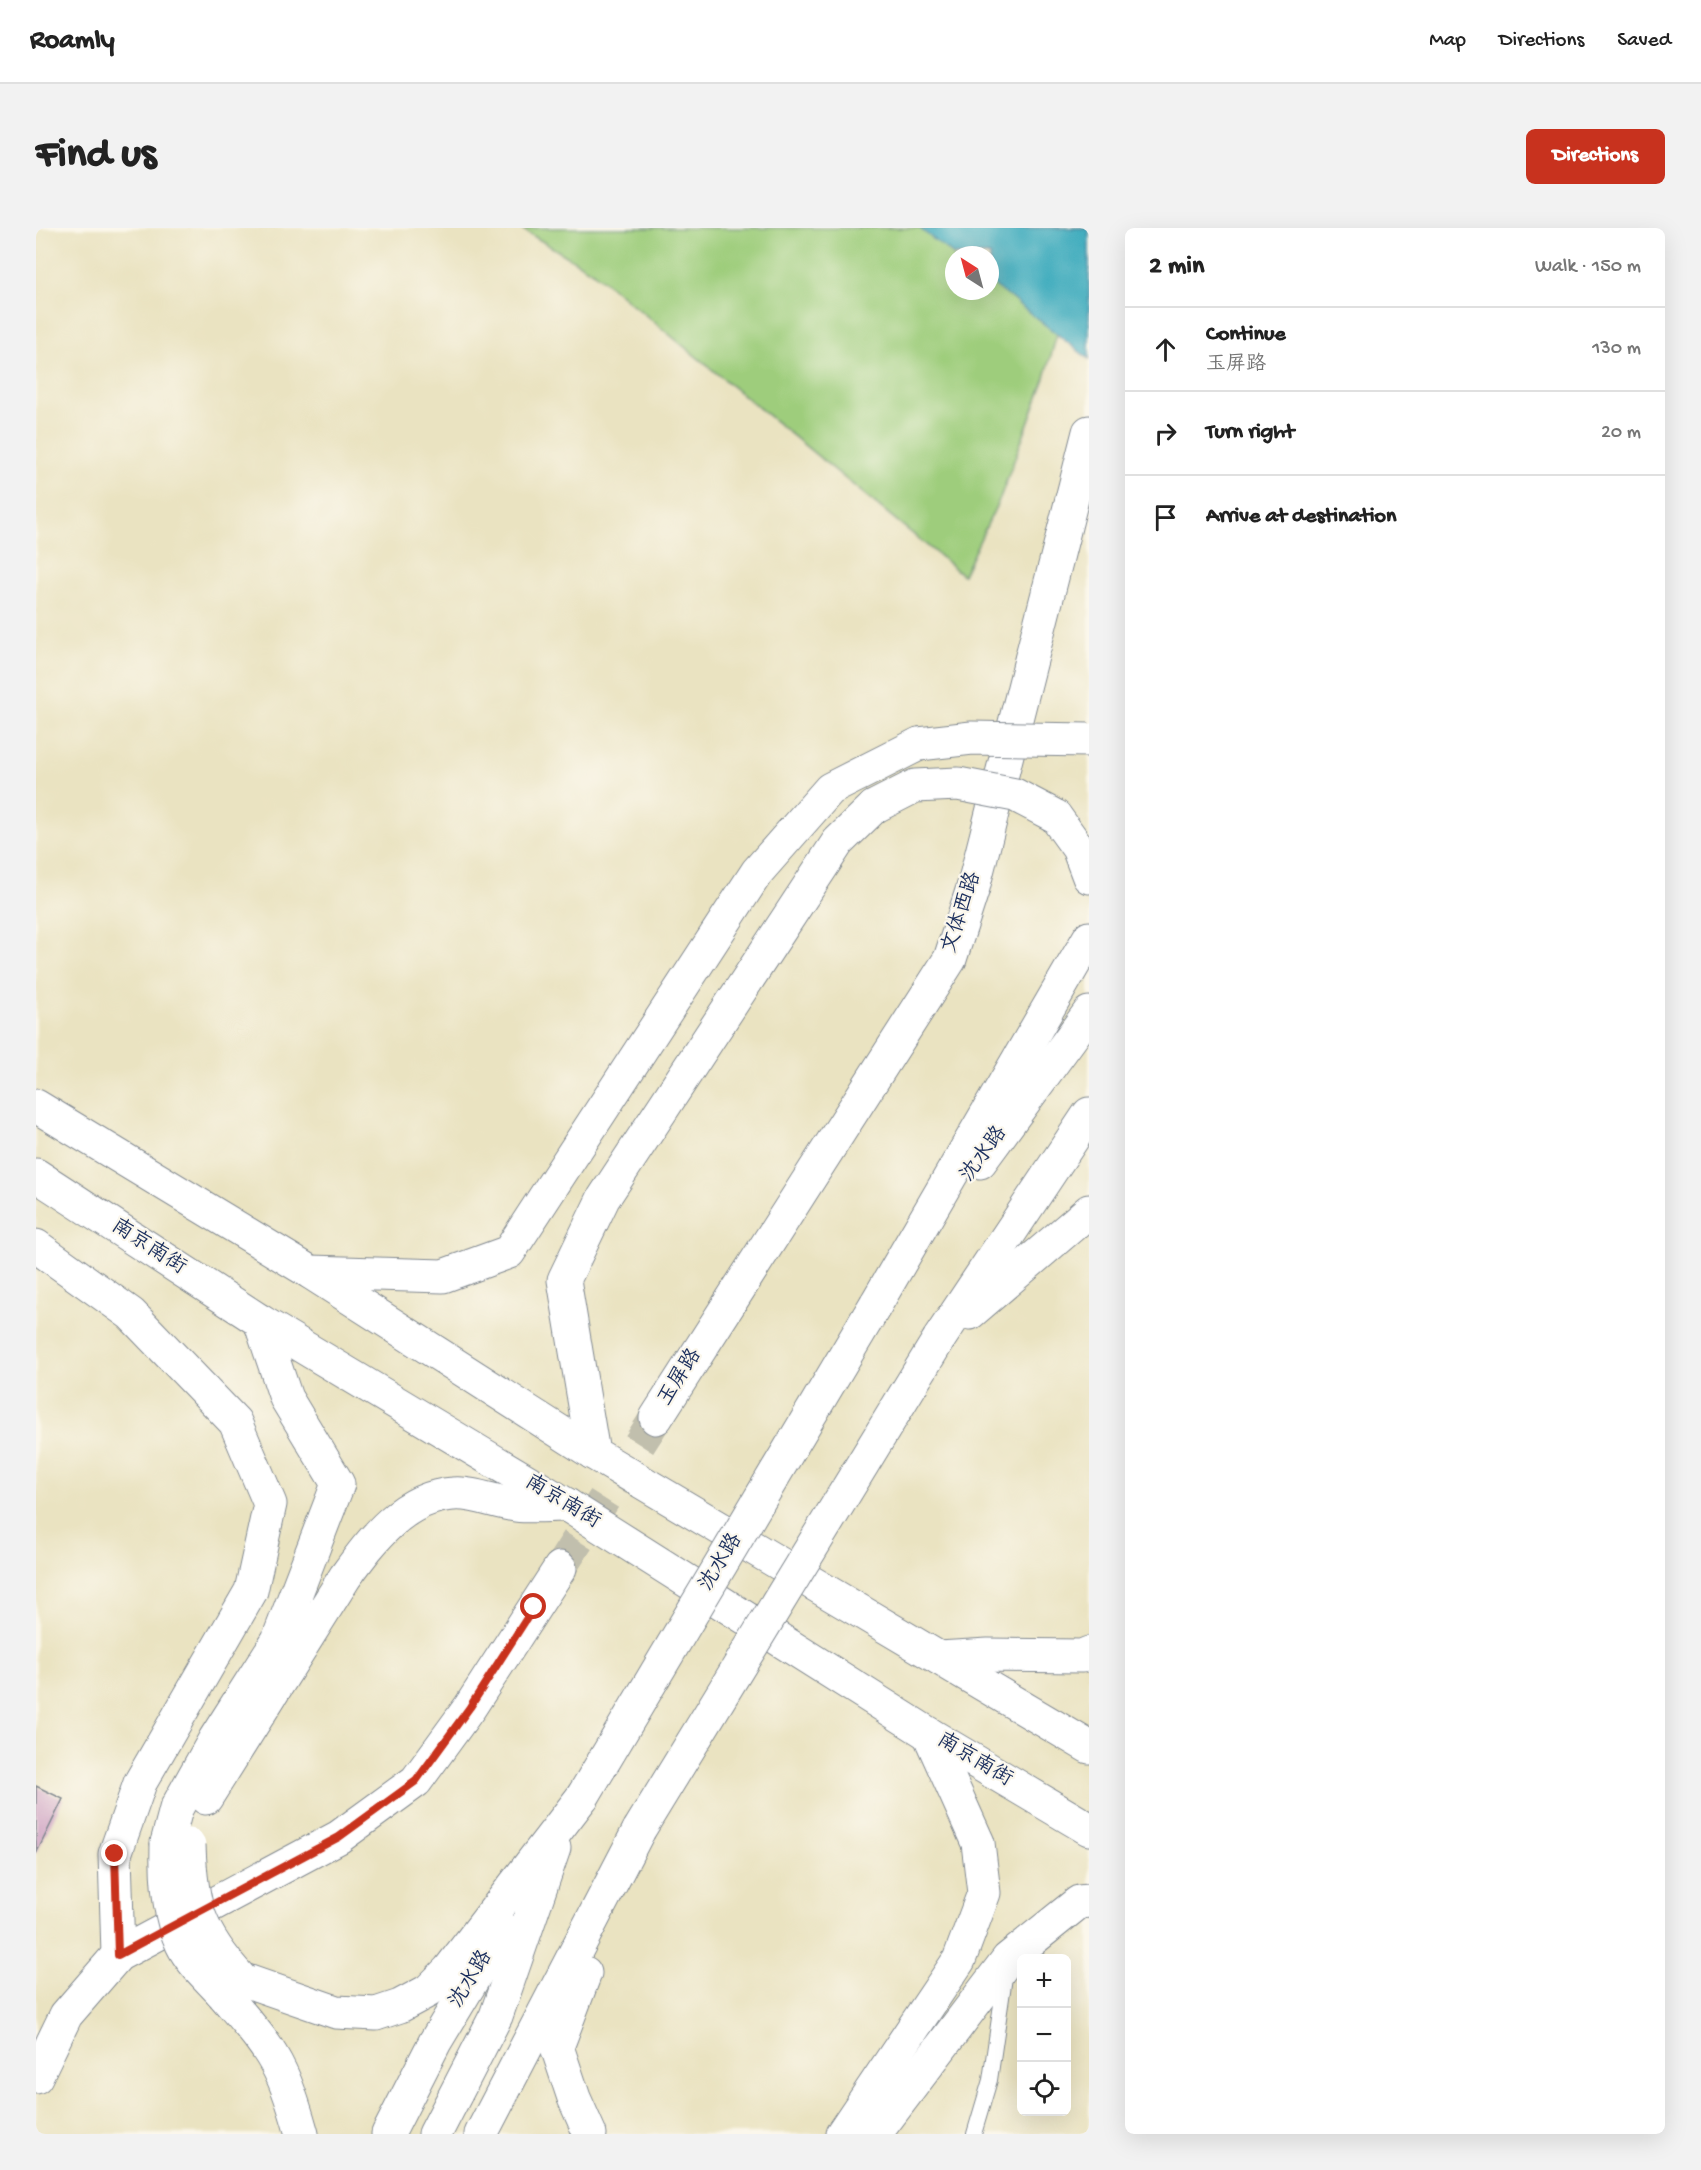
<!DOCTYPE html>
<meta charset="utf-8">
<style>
:root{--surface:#fff;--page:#f2f2f2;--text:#222;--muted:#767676;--line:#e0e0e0;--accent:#c8321e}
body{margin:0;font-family:"Gochi Hand","LXGW WenKai TC",sans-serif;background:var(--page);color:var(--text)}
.controls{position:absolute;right:18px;bottom:18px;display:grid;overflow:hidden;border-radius:9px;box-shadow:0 6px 24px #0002}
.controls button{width:54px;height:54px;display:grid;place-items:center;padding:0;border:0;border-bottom:2px solid var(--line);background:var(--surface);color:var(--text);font:30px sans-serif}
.compass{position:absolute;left:909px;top:18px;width:54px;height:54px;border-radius:50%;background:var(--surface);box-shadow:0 6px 24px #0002;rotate:324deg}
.stop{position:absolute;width:18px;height:18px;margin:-14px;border:4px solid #c8321e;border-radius:50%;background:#fff}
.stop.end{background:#c8321e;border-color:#fff;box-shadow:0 2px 6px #0008}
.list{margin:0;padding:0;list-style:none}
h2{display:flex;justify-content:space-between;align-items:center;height:78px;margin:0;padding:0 24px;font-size:26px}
h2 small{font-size:20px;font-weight:400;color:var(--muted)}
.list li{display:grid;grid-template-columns:39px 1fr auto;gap:18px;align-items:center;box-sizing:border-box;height:84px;padding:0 24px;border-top:2px solid var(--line)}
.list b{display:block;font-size:22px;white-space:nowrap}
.list p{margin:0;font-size:20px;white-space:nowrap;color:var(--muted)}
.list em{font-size:20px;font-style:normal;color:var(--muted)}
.icon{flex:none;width:33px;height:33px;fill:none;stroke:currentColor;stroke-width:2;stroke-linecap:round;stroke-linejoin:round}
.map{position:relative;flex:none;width:1053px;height:1906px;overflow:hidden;border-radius:9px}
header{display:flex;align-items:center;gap:36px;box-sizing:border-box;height:84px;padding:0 30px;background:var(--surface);border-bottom:2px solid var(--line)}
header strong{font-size:28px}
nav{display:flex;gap:33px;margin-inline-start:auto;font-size:21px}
.intro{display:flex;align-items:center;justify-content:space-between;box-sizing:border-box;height:144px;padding:0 36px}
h1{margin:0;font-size:42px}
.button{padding:15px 27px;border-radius:9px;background:var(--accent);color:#fff;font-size:21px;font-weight:700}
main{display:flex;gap:36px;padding:0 36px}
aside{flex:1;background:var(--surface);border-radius:9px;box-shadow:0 6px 24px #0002}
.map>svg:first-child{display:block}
.green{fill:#9ecd7b;stroke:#5c7e6c;stroke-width:1.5;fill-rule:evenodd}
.water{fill:#3eabbd;stroke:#2c6d8e;stroke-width:1.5}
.building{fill:#cb9bc0}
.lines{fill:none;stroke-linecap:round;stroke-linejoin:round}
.tertiary-tunnel{stroke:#c1bfad;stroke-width:33;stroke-dasharray:33 16;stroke-linecap:butt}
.service-casing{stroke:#828990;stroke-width:16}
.tertiary-casing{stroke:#828990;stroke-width:35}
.primary-casing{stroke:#828990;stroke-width:35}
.trunk-casing{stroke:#828990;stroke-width:35}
.service{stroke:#fff;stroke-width:14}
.tertiary{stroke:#fff;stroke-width:33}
.primary{stroke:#fff;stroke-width:33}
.trunk{stroke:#fff;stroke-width:33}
.trunk-bridge-casing{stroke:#828990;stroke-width:35;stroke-linecap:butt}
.trunk-bridge{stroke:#fff;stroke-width:33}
.route{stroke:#c8321e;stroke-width:8}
.labels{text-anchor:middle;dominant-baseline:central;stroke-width:4.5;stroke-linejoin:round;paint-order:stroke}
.street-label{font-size:21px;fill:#1b2f5e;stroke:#fbf7ec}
</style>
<header>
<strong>Roamly</strong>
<nav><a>Map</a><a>Directions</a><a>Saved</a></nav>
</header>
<div class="intro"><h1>Find us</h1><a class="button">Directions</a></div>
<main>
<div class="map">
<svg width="1053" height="1906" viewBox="0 0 1053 1906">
<rect width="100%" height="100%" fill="#fbf7ec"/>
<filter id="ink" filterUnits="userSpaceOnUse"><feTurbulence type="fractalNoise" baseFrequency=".0167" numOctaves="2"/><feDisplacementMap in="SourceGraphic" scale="12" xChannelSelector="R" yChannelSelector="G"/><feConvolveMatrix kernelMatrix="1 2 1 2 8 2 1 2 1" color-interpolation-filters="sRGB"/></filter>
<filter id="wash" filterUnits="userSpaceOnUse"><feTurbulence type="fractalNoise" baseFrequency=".008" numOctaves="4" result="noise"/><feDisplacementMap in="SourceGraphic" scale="24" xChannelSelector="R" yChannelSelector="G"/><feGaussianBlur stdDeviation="1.35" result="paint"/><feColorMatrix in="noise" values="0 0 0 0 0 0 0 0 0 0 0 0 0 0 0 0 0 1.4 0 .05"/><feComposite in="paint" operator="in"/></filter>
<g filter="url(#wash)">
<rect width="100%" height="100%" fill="#eae3c1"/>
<path class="green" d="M484,0H1050L1009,150L964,270L927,347L557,44ZM918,27H954V63H918Z"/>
<path class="water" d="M883,0H1053V131L954,54V27H918Z"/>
<g id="blocks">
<path class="building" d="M0,1558L27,1571L0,1626Z"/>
</g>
</g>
<g filter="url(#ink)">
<use href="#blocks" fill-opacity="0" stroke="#828990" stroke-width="1.5"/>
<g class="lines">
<path class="tertiary-tunnel" d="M524,1340L620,1190"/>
<defs>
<path id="service" d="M938,1906L954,1852L969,1749"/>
<g id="tertiary">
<path d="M0,1018L95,1086L199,1194L234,1276L215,1363L104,1555L79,1626L82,1727"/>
<path d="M620,1190L914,731L937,660L1053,204"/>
<path d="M0,1849L30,1787L82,1727L303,1609L380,1553L434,1479L524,1340"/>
</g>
<g id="primary">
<path d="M0,878L274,1044L557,1225L1053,1519"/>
<path d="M0,947L224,1093L531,1277L893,1506L1053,1601"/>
</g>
<g id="trunk">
<path d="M1019,588L1042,620L1053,649"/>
<path d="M944,934L1053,785"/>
<path d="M274,1044L407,1048L473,1024L721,644L794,561L883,516"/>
<path d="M840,1076L1053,710"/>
<path d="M934,1085L1053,983"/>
<path d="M903,1111L1053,886"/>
<path d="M557,1225L528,1052L567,971L802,614L838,579"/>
<path d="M903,1430L952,1427L1046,1428L1053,1425"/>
<path d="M170,1570L309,1349C336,1312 367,1269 417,1266C436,1264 461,1275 480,1277C497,1279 514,1277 531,1277"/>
<path d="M131,1615L140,1581L179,1511L242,1412L302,1256L250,1170L224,1093"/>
<path d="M549,1745L521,1819L538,1870L554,1906"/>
<path d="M205,1751L300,1784L340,1786L364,1778L392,1763L413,1742L547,1568"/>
<path d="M188,1767C208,1791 231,1815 244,1843C254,1863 260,1885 266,1906"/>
<path d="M352,1906L399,1814L467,1701"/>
<path d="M399,1906L460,1788L518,1620"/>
<path d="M445,1906L603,1602"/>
<path d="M806,1906L923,1732L948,1665L942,1615L893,1506"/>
<path d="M839,1906L972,1731L1043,1674L1053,1673"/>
</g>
</defs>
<use href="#service" class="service-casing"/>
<use href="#tertiary" class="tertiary-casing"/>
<use href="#primary" class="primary-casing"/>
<use href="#trunk" class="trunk-casing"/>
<use href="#service" class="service"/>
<use href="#tertiary" class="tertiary"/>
<use href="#primary" class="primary"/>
<use href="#trunk" class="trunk"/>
<defs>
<g id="trunk-bridge">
<path d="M883,516L936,510L1053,512"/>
<path d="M838,579L879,558L922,556L979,567L1019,588"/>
<path d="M547,1568L840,1076"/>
<path d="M603,1602L903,1111"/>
<path d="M131,1615C130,1648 132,1686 146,1716C155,1735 174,1751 188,1767"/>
<path d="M153,1617C155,1678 163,1705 205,1751"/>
</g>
</defs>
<use href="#trunk-bridge" class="trunk-bridge-casing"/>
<use href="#trunk-bridge" class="trunk-bridge"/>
</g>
</g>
<g class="lines" filter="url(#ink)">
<path class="route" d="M79,1626L82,1727L303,1609L380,1553L434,1479L498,1379"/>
</g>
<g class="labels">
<g class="street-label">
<text transform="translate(927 685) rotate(-72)">文体西路</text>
<text transform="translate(949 927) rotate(-54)">沈水路</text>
<text transform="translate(112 1020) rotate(33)">南京南街</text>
<text transform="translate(645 1150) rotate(-58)">玉屏路</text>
<text transform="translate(526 1275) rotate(31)">南京南街</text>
<text transform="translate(686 1335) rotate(-59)">沈水路</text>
<text transform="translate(938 1533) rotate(31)">南京南街</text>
<text transform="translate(436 1752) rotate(-59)">沈水路</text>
</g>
</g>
</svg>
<div class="controls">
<button>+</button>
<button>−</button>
<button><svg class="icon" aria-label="locate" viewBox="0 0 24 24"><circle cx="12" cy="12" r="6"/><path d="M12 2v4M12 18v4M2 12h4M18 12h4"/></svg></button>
</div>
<svg class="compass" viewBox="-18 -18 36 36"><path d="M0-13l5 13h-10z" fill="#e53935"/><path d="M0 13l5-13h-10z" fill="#767676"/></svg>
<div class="stop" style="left:498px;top:1379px"></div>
<div class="stop end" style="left:79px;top:1626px"></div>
</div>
<aside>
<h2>2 min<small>Walk · 150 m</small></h2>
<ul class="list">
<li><svg class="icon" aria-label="ahead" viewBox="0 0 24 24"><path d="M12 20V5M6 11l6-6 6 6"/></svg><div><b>Continue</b><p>玉屏路</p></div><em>130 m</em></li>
<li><svg class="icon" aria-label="right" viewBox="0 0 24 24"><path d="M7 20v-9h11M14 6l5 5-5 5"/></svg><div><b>Turn right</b></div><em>20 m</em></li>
<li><svg class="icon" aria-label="arrive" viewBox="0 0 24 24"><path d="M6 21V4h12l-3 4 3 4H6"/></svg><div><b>Arrive at destination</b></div></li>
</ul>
</aside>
</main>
